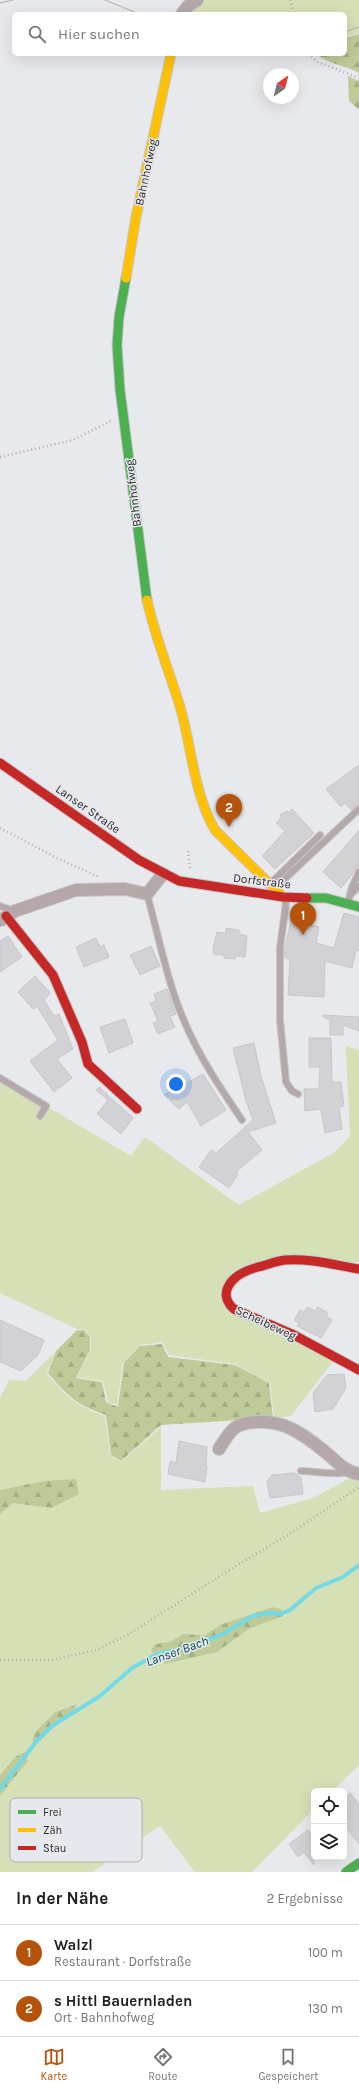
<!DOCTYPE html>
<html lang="de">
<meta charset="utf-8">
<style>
:root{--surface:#fff;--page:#f2f2f2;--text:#202124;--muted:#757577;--line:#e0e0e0;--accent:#b45309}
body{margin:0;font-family:Karla,sans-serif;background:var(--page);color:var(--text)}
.controls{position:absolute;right:12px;bottom:12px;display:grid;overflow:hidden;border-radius:6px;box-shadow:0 4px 16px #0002}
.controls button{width:36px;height:36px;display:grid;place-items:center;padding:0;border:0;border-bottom:1px solid var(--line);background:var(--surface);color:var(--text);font:20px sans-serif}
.compass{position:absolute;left:263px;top:68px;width:36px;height:36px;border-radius:50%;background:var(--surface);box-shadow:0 4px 16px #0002;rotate:35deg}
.you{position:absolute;left:176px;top:1084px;width:14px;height:14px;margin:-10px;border:3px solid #fff;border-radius:50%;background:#1a73e8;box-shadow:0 0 0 6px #1a73e833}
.badge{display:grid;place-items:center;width:26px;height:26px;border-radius:50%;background:var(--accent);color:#fff;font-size:13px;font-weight:700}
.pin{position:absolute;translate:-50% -33px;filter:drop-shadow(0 1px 2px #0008)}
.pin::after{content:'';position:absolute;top:21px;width:14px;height:12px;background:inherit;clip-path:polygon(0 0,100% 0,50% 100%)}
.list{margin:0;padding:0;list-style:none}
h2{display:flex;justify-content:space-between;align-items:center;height:52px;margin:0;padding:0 16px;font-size:17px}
h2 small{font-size:13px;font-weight:400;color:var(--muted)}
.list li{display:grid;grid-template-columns:26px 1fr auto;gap:12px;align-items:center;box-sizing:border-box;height:56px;padding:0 16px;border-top:1px solid var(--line)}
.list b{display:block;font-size:15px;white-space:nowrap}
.list p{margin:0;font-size:13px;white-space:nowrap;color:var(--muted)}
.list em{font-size:13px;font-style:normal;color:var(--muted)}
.icon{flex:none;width:22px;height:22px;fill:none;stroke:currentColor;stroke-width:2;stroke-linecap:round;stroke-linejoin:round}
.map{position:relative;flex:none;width:359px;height:1872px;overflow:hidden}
.search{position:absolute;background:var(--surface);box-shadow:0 4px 16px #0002;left:12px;right:12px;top:12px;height:44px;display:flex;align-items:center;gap:10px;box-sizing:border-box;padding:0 14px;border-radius:6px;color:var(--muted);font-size:15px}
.sheet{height:164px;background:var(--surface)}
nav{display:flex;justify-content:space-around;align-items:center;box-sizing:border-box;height:56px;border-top:1px solid var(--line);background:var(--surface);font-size:11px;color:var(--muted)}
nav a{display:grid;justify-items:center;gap:2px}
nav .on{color:var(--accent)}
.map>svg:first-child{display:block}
.grass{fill:#d5e0b6;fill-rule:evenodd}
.forest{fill:url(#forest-firs)}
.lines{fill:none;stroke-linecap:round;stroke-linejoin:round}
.stream{stroke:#72dae6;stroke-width:4}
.building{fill:#d2d1d3;stroke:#c7c7c9}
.lane-casing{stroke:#c6c7c9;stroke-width:8}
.street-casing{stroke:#c6c7c9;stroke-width:14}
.fast-casing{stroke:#c6c7c9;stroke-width:11}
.slow-casing{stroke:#c6c7c9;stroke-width:11}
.jam-casing{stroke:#c6c7c9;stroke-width:11}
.path{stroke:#b3acad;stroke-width:2.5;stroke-dasharray:1 3;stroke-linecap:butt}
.lane{stroke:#b5a8aa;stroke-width:6}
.street{stroke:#b5a8aa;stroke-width:12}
.fast{stroke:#4caf50;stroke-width:9}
.slow{stroke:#ffc107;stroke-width:9}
.jam{stroke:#c62828;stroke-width:9}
.tram{stroke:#b2aeb0;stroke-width:1}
.labels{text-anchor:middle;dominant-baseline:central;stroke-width:3;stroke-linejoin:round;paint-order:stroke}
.street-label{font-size:12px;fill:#292a2c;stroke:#e7e8ed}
.water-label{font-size:13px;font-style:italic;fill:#064850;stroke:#e7e8ed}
.key{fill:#e7e8ed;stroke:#aeafb3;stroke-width:1}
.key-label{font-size:11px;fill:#292a2c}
</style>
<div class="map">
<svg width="359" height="1872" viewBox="0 0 359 1872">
<defs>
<pattern id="forest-firs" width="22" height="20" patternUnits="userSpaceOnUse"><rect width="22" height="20" fill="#beca98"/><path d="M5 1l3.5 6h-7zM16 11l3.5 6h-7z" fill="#a3ae83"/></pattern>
</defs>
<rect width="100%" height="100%" fill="#e8e9ec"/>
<g class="grass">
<path d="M206,0H359V33L345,37V14H189L200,2Z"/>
<path d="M346,1046L359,1050V1262L255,1264L223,1302L335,1359L291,1416L274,1418L270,1383L235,1364L169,1355L162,1342L140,1345L123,1362L117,1405L108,1402L103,1381L77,1377L91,1350V1337L84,1329H77L0,1293V1079L131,1156L145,1137L239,1205L335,1152L350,1136Z"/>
<path d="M54,1353L47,1374C66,1397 77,1406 105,1416L110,1456L121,1462L161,1427V1490L253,1486L260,1513L313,1498L352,1477L359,1479V1765L332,1791H314V1809L252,1872H195L160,1826L92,1872H0V1796L27,1762L15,1757L0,1775V1514L13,1503L51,1508L44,1481L0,1490V1398L9,1380L26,1381ZM273,1607L281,1609L282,1616L249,1629L217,1652L155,1644L170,1642L183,1634L205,1635L222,1624ZM76,1704L66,1720L54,1723L34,1733L55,1712Z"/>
</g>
<g class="forest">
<path d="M359,34V73C345,65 327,64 316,54H345V38Z"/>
<path d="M348,76L359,81V110L349,101Z"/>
<path d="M77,1330H84L90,1337V1350L76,1378L102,1382L106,1402L118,1407L124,1362L140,1346L162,1344L168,1357L235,1365L269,1383L273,1418L161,1425L121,1461L111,1455L106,1415C77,1405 68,1397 48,1373L56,1351Z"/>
<path d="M76,1479L79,1494L51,1508L13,1503L0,1514V1490L44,1481Z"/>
<path d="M273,1607L281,1609L283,1616L249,1629L217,1652L165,1664L151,1651L155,1644L170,1642L183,1634L205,1635L222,1624Z"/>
<path d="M77,1704C69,1727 62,1715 52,1725C45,1732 41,1740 32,1746L34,1733L55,1712Z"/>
<path d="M27,1751V1762L0,1796V1775L15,1757Z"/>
</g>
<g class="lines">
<path class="stream" d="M0,1789L36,1742L52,1726L100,1696L132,1668L155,1655L193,1646L223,1634L253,1616L268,1613L281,1614L290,1610L316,1588L343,1577L359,1565"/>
</g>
<g class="building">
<path d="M359,765V805L351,810L345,803L341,807L326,789Z"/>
<path d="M292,809L314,833L275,869L262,856L285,831L276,823L280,819L281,814L287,811L288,813Z"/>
<path d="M359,830V866L341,888L323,872Z"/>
<path d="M344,913L359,917V951L356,950L352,968L325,961L324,997L288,995L290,960L284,957V953L291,920L319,927L316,943L334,948Z"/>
<path d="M226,928L239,930V934L247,936L245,957L236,956L235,959L224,958V955L214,954L213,949L217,932L226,933Z"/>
<path d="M8,936L22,957L0,972V941Z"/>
<path d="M96,938L100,947L104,945L109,957L84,967L76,947Z"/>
<path d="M151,946L160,966L140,975L130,955Z"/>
<path d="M35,976L50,993L44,1000L54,1016L59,1014L73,1049L57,1059L72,1078L54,1092L30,1061L58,1040L37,1006L33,1009L18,992Z"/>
<path d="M167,989L176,1014L170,1016L175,1027L158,1034L153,1023L158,1021L150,1003L156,1001L154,994Z"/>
<path d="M323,1015L359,1017V1031L343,1025V1035H330V1020L323,1017Z"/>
<path d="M125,1019L133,1043L109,1053L100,1027Z"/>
<path d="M309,1038H331L332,1082H341L344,1106L339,1107L342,1129L325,1133L321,1109L305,1111L304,1089H319L320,1067H309Z"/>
<path d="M254,1043L261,1076L276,1123L248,1132L262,1150L236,1172L238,1174L229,1188L199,1167L211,1150L216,1153L253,1120L246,1101L233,1048Z"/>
<path d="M203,1074L226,1110L201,1126L187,1102L179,1109L164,1095L181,1084L182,1086Z"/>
<path d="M99,1087L133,1118L121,1134L97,1114L108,1100L96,1090Z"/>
<path d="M307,1307L315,1311L318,1307L328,1313L326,1316L332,1320L321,1338L297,1326L299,1323L294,1320L300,1310L304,1313Z"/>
<path d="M0,1320L44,1340L38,1355L21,1371L0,1362Z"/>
<path d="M344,1374L346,1388L333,1409L315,1412L313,1393L327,1375Z"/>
<path d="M179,1441L207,1447L206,1466L207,1467L205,1482L168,1474L170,1461L176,1463Z"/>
<path d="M294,1473L301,1478L303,1494L270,1498L267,1481L272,1475Z"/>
<path d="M350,1793L359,1804V1844L344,1825V1798Z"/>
<path d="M308,1830L314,1838V1865L304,1852L298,1857L289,1844Z"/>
</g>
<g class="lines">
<defs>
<g id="lane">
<path d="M271,883L320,835"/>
<path d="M275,888L359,809"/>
<path d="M147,894C159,937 167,982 185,1023C200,1058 221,1089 242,1120"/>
<path d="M350,895L359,886"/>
<path d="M283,898L286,903L280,948V1020L286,1082L292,1091L298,1094"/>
<path d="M348,903L352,887L359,872"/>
<path d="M0,906L12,910"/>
<path d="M0,1078L46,1106L40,1116"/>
<path d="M301,1471C317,1471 332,1476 348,1472"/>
</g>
<g id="street">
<path d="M182,14L188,6L197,0"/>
<path d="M1,920L15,911L76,890L125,889L147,894L163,874"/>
<path d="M219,1449C230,1431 234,1423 256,1422C284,1420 303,1434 324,1451C337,1461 343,1471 359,1474"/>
</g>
<g id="fast">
<path d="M126,278L119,317L117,345L120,390L147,600"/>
<path d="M307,898H326L359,907"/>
<path d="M346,1872L359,1863"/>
</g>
<g id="slow">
<path d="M126,278L136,217L171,54"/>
<path d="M147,600C155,637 170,673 181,710C192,750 194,794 215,830L283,897"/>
</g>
<g id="jam">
<path d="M0,763L139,860L179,881L283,897L307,898"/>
<path d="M6,916L53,975L82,1042L88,1064L137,1109"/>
<path d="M359,1269C335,1265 310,1258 285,1260C276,1261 267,1265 258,1267C247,1270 233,1276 228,1287C224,1295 227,1303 234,1309L294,1335L359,1370"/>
</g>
</defs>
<use href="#lane" class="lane-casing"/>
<use href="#street" class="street-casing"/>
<use href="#fast" class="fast-casing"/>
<use href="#slow" class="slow-casing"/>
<use href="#jam" class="jam-casing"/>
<g class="path">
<path d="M290,0L294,14"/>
<path d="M308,54L318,62L359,78"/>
<path d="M0,457L73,440L111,421"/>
<path d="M0,828L59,859L99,877"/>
<path d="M188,851L190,868"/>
<path d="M0,1660H52L96,1650L129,1634L234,1567L288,1535L359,1487"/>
</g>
<use href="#lane" class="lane"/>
<use href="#street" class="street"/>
<use href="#fast" class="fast"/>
<use href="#slow" class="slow"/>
<use href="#jam" class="jam"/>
<g class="tram">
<path d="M105,0L139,14"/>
<path d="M0,3L13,0"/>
<path d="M345,32L359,27"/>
</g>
</g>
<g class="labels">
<g class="street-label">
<text transform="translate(146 172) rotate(-78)">Bahnhofweg</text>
<text transform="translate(133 493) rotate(-97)">Bahnhofweg</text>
<text transform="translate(88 809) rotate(35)">Lanser Straße</text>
<text transform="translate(262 881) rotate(7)">Dorfstraße</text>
<text transform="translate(266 1323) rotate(25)">Scheibeweg</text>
</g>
<g class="water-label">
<text transform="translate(177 1651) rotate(-20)">Lanser Bach</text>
</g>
</g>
<rect x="10" y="1798" width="132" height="64" rx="6" class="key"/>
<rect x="18" y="1810" width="18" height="4" fill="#4caf50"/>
<rect x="18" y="1828" width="18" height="4" fill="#ffc107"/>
<rect x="18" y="1846" width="18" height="4" fill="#c62828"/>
<g class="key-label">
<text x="43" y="1816">Frei</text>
<text x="43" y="1834">Zäh</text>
<text x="43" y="1852">Stau</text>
</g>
</svg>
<div class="controls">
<button><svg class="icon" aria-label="locate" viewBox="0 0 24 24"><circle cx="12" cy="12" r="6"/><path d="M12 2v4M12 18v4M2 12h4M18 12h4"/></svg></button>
<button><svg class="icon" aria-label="layers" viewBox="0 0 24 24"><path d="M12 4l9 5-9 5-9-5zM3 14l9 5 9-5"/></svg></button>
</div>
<svg class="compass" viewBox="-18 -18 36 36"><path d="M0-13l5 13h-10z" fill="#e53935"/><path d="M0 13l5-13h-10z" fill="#757577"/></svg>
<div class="you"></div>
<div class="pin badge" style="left:303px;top:935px">1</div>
<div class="pin badge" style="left:229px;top:827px">2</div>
<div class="search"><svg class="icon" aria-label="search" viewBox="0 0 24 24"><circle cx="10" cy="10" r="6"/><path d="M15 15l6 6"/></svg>Hier suchen</div>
</div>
<section class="sheet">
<h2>In der Nähe<small>2 Ergebnisse</small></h2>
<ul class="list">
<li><span class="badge">1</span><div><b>Walzl</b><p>Restaurant · Dorfstraße</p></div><em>100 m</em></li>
<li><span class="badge">2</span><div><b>s Hittl Bauernladen</b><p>Ort · Bahnhofweg</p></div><em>130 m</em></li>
</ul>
</section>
<nav>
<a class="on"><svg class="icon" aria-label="map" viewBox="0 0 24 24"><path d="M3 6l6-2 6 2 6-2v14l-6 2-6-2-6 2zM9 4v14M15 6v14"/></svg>Karte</a>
<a><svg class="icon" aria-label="directions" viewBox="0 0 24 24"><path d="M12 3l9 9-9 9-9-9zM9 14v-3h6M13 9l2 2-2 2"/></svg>Route</a>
<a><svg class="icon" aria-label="saved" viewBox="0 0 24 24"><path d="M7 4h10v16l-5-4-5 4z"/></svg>Gespeichert</a>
</nav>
